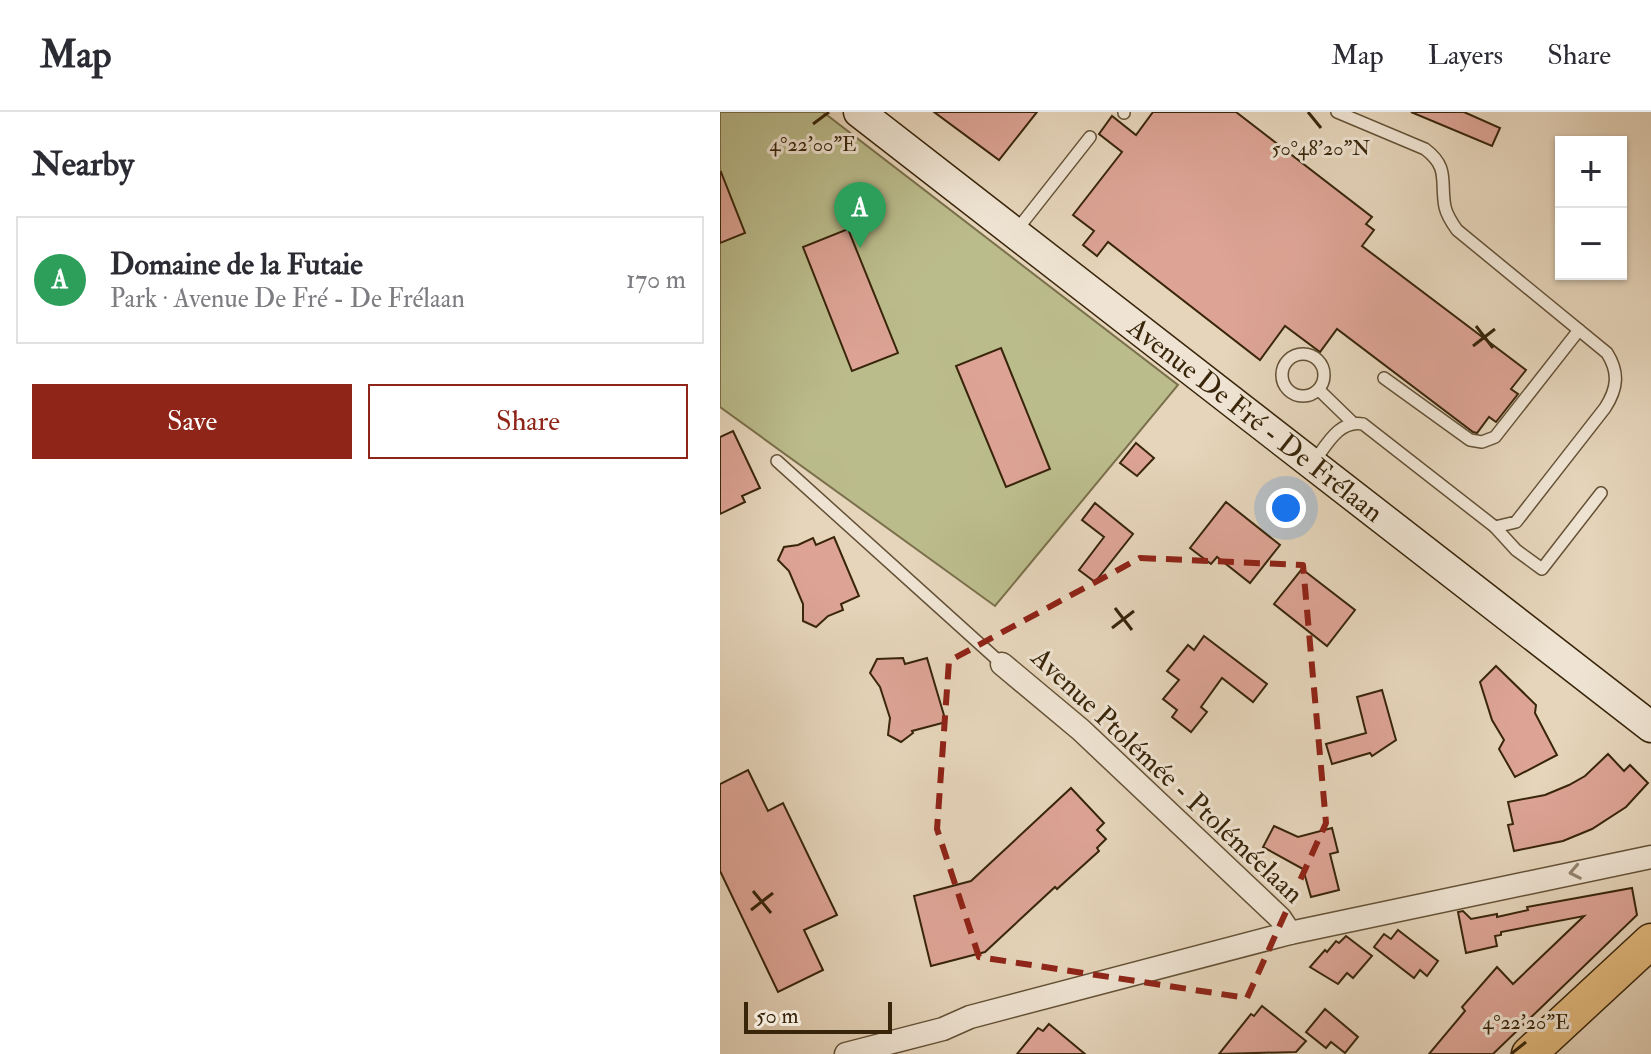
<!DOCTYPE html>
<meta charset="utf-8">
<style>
:root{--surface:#fff;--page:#f7f7f7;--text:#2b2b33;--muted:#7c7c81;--line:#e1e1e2;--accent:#8f2418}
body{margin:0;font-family:"IM FELL Double Pica",serif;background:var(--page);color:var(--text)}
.controls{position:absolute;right:24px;top:24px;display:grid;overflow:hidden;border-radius:0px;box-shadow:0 2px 6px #0004}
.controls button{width:72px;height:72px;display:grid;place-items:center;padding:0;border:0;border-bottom:2px solid var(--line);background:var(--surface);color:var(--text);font:40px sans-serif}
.scale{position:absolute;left:24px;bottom:20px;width:148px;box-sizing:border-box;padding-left:8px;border:4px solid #38250a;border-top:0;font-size:22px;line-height:28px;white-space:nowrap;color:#38250a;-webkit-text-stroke:6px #efe4d3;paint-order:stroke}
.you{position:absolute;left:566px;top:396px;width:28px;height:28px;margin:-20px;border:6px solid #fff;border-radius:50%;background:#1a73e8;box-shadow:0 0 0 12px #1a73e833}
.badge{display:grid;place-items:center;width:52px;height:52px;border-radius:50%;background:var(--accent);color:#fff;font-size:26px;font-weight:700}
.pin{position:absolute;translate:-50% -66px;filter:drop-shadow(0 2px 4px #0008)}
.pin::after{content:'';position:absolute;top:42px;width:28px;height:24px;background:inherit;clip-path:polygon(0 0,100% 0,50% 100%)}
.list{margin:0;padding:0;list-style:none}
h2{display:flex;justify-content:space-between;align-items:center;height:104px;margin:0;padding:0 32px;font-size:34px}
h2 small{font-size:26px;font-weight:400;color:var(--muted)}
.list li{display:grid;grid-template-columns:52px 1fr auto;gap:24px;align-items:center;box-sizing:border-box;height:128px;margin:0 16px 16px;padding:0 16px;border:2px solid var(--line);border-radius:0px}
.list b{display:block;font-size:30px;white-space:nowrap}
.list p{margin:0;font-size:26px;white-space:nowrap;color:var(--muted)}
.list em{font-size:26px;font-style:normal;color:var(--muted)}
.actions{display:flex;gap:16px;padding:24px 32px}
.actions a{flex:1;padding:18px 0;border:2px solid var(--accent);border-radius:0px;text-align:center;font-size:28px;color:var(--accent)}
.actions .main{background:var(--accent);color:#fff}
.map{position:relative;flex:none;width:931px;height:942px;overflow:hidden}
header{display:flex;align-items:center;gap:48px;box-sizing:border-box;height:112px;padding:0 40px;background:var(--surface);border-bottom:2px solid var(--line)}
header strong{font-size:38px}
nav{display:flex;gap:44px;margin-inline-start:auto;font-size:28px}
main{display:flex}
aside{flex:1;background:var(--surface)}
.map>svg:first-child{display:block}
.green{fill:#bbbc8c;stroke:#7a704b;stroke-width:2}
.building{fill:#dda495;stroke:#38250a;stroke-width:2}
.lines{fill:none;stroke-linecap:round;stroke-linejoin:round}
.service-casing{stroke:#645136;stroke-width:14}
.minor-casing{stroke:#645136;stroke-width:25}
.secondary-casing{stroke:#38250a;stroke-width:33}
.primary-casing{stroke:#38250a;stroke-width:37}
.service{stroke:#efe4d3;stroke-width:11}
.minor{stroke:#efe4d3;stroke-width:22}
.secondary{stroke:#efe4d3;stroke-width:30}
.primary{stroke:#e3ba7e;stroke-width:34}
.oneway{stroke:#94846e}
.marked{fill:none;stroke:#8f2418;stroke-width:6;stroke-dasharray:16 10;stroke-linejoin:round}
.ticks{fill:none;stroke:#38250a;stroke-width:3}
.labels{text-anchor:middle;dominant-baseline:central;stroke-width:6;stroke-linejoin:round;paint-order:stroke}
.street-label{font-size:28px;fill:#38250a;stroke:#efe4d3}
.ticks-label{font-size:20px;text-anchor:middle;fill:#38250a;stroke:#efe4d3;stroke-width:6;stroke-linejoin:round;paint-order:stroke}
</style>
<header>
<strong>Map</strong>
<nav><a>Map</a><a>Layers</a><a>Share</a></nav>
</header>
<main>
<aside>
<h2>Nearby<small></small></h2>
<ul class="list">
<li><span class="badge" style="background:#2e9e5b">A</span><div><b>Domaine de la Futaie</b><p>Park · Avenue De Fré - De Frélaan</p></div><em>170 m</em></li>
</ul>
<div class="actions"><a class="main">Save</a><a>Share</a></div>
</aside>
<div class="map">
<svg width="931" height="942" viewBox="0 0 931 942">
<rect width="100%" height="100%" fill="#e6d5bb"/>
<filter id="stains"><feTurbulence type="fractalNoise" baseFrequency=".0025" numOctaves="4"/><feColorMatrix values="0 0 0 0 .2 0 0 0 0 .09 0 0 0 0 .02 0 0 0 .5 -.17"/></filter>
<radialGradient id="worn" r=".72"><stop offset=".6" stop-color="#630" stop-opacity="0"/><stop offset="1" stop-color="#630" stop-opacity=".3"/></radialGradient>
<path class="green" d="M0,0H103L458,273L275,494L0,295Z"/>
<g class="building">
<path d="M214,0H317L279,48Z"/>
<path d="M433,0H516L652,105L646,112L654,118L642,134L806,258L791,277L798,282L776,310L769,305L757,321L753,320L617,217L600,240L565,214L540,248L388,130L377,144L363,133L374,119L353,103L402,40L379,22L392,4L416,23Z"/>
<path d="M691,0H744L780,16L772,34Z"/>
<path d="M1,60L25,121L0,131V61Z"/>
<path d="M128,117L178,241L132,259L83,135Z"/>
<path d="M281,236L330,357L286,375L236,254Z"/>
<path d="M13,319L40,376L22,384L25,390L0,402V325Z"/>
<path d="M416,331L434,346L417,364L400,351Z"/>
<path d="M506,390L560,433L530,471L497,445L491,452L470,436Z"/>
<path d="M375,391L413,422L375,470L359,458L384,425L362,408Z"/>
<path d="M114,425L139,484L121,492L123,498L108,504L96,515L83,509V492L69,459L58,448L64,435L78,433L93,426L96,433Z"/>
<path d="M582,457L635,498L607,534L554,492Z"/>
<path d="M484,524L547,572L533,590L502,566L481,595L487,600L471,620L452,605L457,598L443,587L459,568L447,559L468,533L474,538Z"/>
<path d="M183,546L185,552L207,546L226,610L192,619L193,621L181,630L168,623L170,606L160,575L150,561L157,547Z"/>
<path d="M776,554L816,593L815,601L837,643L795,665L779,637L784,628L772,608L760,570Z"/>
<path d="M662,578L676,628L652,644L650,641L612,652L606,632L646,621L637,585Z"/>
<path d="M888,642L904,659L910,653L928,671L906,695L872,717L843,729L794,739L788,713L793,712L788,690L825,683L849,673L865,664Z"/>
<path d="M28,658L48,699L63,691L117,803L84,818L103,858L58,880L0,759V672Z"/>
<path d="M351,676L384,711L377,718L386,727L377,736L379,739L337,777L335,775L265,840L211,854L194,784L251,769Z"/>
<path d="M554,714L578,725L612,716L618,740L610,742L619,778L591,785L583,757L543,735Z"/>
<path d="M912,776L917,803L773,942H709L745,899L742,895L777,855L793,872L864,804L781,820V823L775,824L777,834L746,841L738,800L743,799L751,807L777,802V805L808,798L807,795Z"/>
<path d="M678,818L718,849L707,864L700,858L694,866L654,835L664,822L671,827Z"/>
<path d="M626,824L652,844L633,866L627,861L618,872L590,855L605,838L607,840L616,829L619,831Z"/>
<path d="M542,894L586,929L576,940L499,942L531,902L534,904Z"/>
<path d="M605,897L638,925L625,941L611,930L606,936L586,920Z"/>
<path d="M329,912L365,942H297L318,916L323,919Z"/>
</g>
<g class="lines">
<defs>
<g id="service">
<path d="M404,1V0"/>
<path d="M296,119L370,25"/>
<circle cx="583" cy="263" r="21"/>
<path d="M664,266L750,328L762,330L775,325L859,218"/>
<path d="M599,278L632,310"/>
<path d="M57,349L282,552"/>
<path d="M593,351C606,334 619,307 643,312L775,415L796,410L885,296C898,276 899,260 887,241L737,118C732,111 727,104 725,95C720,69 730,56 705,37L617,0"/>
<path d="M775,415L796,438L822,457L881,381"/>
</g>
<g id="minor">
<path d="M282,552L361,618L560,806L570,821"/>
<path d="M126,942L223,917L250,905L570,821L931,745"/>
</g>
<g id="secondary">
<path id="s1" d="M139,0L931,615"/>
</g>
<path id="primary" d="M809,942L931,829"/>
</defs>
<use href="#service" class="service-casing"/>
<use href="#minor" class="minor-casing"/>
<use href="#secondary" class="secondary-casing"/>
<use href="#primary" class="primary-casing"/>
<use href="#service" class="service"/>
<use href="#minor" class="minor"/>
<use href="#secondary" class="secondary"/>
<use href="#primary" class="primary"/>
</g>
<defs><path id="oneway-chevron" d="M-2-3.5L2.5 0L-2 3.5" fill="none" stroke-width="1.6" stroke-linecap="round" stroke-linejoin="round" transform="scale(2)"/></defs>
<use class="oneway" href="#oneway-chevron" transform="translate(855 760) rotate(169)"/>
<path class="marked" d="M420,446L583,453L606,711L527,886L259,845L217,717L229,549Z"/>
<path class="ticks" d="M588,0L601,16M93,12L109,0M756,214L773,236M753,234L775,217M395,496L412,518M392,516L414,499M33,779L51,801M31,798L53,781M791,942L806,930"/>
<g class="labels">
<g class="street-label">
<text stroke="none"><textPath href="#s1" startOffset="502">Avenue De Fré - De Frélaan</textPath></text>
<text transform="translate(447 664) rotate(43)">Avenue Ptolémée - Ptoléméelaan</text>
</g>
</g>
<g class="ticks-label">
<text x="93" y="39">4°22'00"E</text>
<text x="601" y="43">50°48'20"N</text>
<text x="806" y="917">4°22'20"E</text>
</g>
<rect width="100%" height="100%" filter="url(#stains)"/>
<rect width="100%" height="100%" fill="url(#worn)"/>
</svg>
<div class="controls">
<button>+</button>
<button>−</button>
</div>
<div class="scale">50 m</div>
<div class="you"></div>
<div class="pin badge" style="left:140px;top:136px;background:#2e9e5b">A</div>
</div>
</main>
